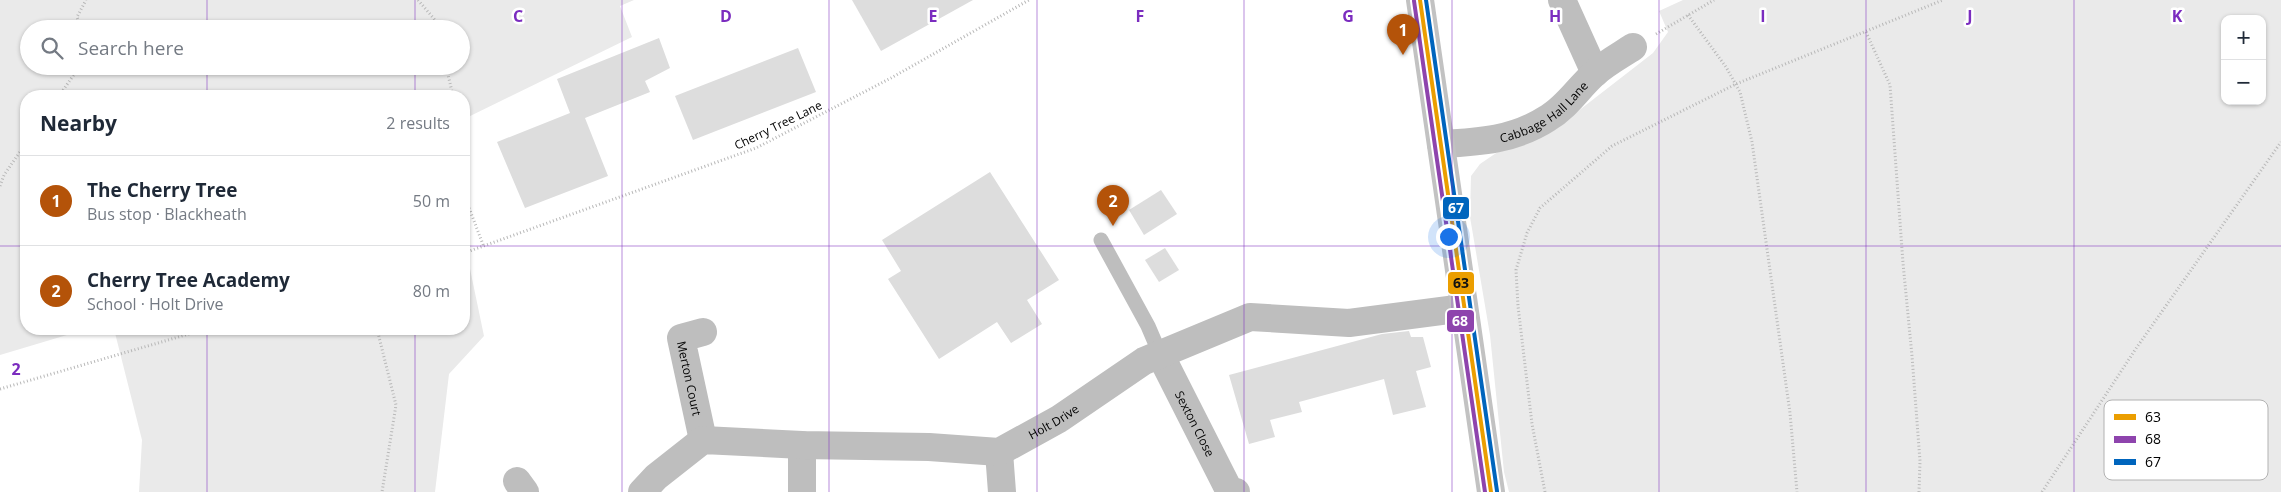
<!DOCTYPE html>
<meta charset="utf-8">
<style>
:root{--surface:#fff;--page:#f2f2f3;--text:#1f2937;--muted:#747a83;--line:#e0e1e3;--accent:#b45309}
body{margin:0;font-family:"Open Sans",sans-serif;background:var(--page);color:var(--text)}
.controls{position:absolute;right:15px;top:15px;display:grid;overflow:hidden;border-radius:10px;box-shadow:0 1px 4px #0004}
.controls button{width:45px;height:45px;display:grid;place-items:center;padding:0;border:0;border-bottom:1px solid var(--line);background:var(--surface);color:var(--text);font:25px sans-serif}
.you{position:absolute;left:1448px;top:236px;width:18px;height:18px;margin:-12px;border:4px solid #fff;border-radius:50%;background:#1a73e8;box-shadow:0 0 0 8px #1a73e833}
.badge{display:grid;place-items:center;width:32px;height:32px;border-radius:50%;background:var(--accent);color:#fff;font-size:16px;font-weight:700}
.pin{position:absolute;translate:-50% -41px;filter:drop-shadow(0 1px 2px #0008)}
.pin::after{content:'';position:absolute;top:26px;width:18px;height:15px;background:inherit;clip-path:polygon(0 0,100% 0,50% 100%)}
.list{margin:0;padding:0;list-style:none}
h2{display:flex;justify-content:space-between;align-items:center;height:65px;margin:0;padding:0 20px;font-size:21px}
h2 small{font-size:16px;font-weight:400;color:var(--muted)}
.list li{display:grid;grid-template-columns:32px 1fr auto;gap:15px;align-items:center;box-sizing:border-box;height:90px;padding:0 20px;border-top:1px solid var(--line)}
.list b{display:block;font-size:19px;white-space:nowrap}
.list p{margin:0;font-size:16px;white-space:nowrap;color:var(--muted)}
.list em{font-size:16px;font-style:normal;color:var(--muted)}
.icon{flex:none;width:28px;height:28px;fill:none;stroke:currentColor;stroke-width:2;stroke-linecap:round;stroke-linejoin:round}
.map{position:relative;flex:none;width:2281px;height:492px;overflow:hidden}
.search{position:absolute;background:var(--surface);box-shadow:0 1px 4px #0004;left:20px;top:20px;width:450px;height:55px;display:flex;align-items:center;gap:12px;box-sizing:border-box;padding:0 18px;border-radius:28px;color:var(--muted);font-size:19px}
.panel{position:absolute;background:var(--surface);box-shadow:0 1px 4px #0004;left:20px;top:90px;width:450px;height:245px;border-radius:20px}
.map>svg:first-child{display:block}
.green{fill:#eaeaea;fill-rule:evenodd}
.building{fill:#ddd}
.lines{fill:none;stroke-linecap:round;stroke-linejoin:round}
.path{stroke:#b8b8b8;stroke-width:3;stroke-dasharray:1 2.5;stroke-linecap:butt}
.service{stroke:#bebebe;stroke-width:15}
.minor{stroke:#bebebe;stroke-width:28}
.secondary{stroke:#c2c2c2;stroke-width:28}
.bus-1-casing{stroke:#fff;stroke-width:8}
.bus-2-casing{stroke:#fff;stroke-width:8}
.bus-3-casing{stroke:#fff;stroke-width:8}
.bus-1{stroke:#eb9e00;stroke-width:4}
.bus-2{stroke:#8e44ad;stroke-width:4}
.bus-3{stroke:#0065bd;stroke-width:4}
.grid{fill:none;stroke:#7b2cbf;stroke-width:1;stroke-opacity:0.55}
.labels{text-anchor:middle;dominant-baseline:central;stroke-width:5;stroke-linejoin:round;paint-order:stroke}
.street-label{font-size:12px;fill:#000;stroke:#fff}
.key{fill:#fff;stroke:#b2b2b2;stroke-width:1}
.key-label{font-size:14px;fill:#000}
.grid-label{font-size:16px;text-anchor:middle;font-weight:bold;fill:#7b2cbf;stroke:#fff;stroke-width:5;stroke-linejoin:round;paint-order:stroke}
.line-badge{stroke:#fff;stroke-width:2}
.badge-label{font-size:14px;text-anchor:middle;font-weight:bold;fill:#fff}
.pale-badge-label{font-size:14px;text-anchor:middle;font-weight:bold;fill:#111}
</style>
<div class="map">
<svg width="2281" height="492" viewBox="0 0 2281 492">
<rect width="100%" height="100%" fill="#fff"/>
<g class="green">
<path d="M0,0H634L620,6L632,37L464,119V96H26V329H87L0,355ZM29,29H461V66H29Z"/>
<path d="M1683,0H2281V492H1509L1504,472L1490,335L1470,217L1471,176L1480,164L1502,149L1555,129L1653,53L1668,32L1659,11ZM2225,19H2262V101H2225Z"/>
<path d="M464,240L484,336L449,374L435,492H139L142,440L114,329H464Z"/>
</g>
<g class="building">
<path d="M852,0H973L881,51Z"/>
<path d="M659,38L670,68L645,81L650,92L585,118L608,176L525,208L497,142L570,113L557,79Z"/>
<path d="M798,48L816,92L693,140L675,96Z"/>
<path d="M990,172L1059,280L1027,300L1042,324L1011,343L997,322L939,359L888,279L901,271L882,240Z"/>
<path d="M1161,190L1177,214L1144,235L1129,210Z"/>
<path d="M1165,248L1179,270L1159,282L1145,260Z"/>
<path d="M1409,331L1411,337H1423L1431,367L1416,371L1426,407L1393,415L1384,379L1299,402L1302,412L1270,420L1275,437L1249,444L1229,375L1382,334Z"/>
</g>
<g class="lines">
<g class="path">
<path d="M418,0L435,20L437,29"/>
<path d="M1688,15L1726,67L1740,92L1752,142L1790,413L1797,492"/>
<path d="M81,29L77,17L86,0"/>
<path d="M1866,32L1890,85L1903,263L1912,356L1920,461L1919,492"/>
<path d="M1656,34L1714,0"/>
<path d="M446,66L453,96"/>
<path d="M59,96L80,66"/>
<path d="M0,186L4,175L26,143"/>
<path d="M464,195L484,247"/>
<path d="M464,253L756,148L891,78L1029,0"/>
<path d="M377,329L396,405L382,492"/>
<path d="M0,389L206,329"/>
<path d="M1545,492L1532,424L1518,306L1516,270L1527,233L1540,208L1612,146L1736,84L1943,0"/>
<path d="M2042,492L2137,347L2281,142"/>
</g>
<path class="service" d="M1101,240L1148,326L1160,354"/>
<g class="minor">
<path d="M1562,0L1595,73"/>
<path id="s1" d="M1441,144C1480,142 1514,140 1548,118C1567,107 1579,87 1595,73C1606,63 1621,55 1633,47"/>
<path id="s2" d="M703,332L681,338L703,440"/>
<path id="s3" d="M1160,354L1230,492H1236"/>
<path d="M802,445V492"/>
<path d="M999,452L1002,492"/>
<path d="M517,481L525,492"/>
<path id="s4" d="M642,492L656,477L703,440L802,445L929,447L999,452L1059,419L1144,361L1250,317L1349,323L1464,308"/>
</g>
<path class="secondary" d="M1420,0L1491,492"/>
<defs>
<path id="bus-1" d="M1420,0L1491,492"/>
<path id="bus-2" d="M1414,1L1485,492"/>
<path id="bus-3" d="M1426,0L1497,491"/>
</defs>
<use href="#bus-1" class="bus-1-casing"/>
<use href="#bus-2" class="bus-2-casing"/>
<use href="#bus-3" class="bus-3-casing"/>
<use href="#bus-1" class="bus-1"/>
<use href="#bus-2" class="bus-2"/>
<use href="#bus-3" class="bus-3"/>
</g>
<path class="grid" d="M207,0V29M415,0V29M622,0V492M829,0V492M1037,0V492M1244,0V492M1452,0V492M1659,0V492M1866,0V492M2074,0V492M207,66V96M415,66V96M0,246H26M464,246H2281M207,329V492M415,329V492"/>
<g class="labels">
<g class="street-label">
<text stroke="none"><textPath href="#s1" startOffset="111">Cabbage Hall Lane</textPath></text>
<text transform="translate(778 125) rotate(-26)">Cherry Tree Lane</text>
<text stroke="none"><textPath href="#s2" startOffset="64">Merton Court</textPath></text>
<text stroke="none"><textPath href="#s4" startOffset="439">Holt Drive</textPath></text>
<text stroke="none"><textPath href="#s3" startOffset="78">Sexton Close</textPath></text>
</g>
</g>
<rect x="2104" y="400" width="164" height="80" rx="8" class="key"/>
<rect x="2114" y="414" width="22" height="6" fill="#eb9e00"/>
<rect x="2114" y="436" width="22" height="7" fill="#8e44ad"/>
<rect x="2114" y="459" width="22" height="6" fill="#0065bd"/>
<g class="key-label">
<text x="2145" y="422">63</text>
<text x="2145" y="444">68</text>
<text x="2145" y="467">67</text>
</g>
<g class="grid-label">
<text x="518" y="22">C</text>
<text x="726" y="22">D</text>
<text x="933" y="22">E</text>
<text x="1140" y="22">F</text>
<text x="1348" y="22">G</text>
<text x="1555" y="22">H</text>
<text x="1763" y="22">I</text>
<text x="1970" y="22">J</text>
<text x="2177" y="22">K</text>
<text x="16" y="375">2</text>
</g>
<g class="line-badge">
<rect x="1442" y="196" width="28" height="24" rx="5" fill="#0065bd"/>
<rect x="1447" y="271" width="28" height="24" rx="5" fill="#eb9e00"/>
<rect x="1446" y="309" width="29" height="24" rx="5" fill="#8e44ad"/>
</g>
<g class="badge-label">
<text x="1456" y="213">67</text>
<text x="1460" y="326">68</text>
</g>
<g class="pale-badge-label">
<text x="1461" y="288">63</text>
</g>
</svg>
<div class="controls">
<button>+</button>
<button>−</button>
</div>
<div class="you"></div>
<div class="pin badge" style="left:1403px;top:55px">1</div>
<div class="pin badge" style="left:1113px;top:226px">2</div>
<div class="search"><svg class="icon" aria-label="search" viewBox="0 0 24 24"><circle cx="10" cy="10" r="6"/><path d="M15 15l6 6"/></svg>Search here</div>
<section class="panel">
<h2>Nearby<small>2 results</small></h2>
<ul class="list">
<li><span class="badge">1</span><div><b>The Cherry Tree</b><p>Bus stop · Blackheath</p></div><em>50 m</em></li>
<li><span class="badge">2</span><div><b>Cherry Tree Academy</b><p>School · Holt Drive</p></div><em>80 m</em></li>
</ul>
</section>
</div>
